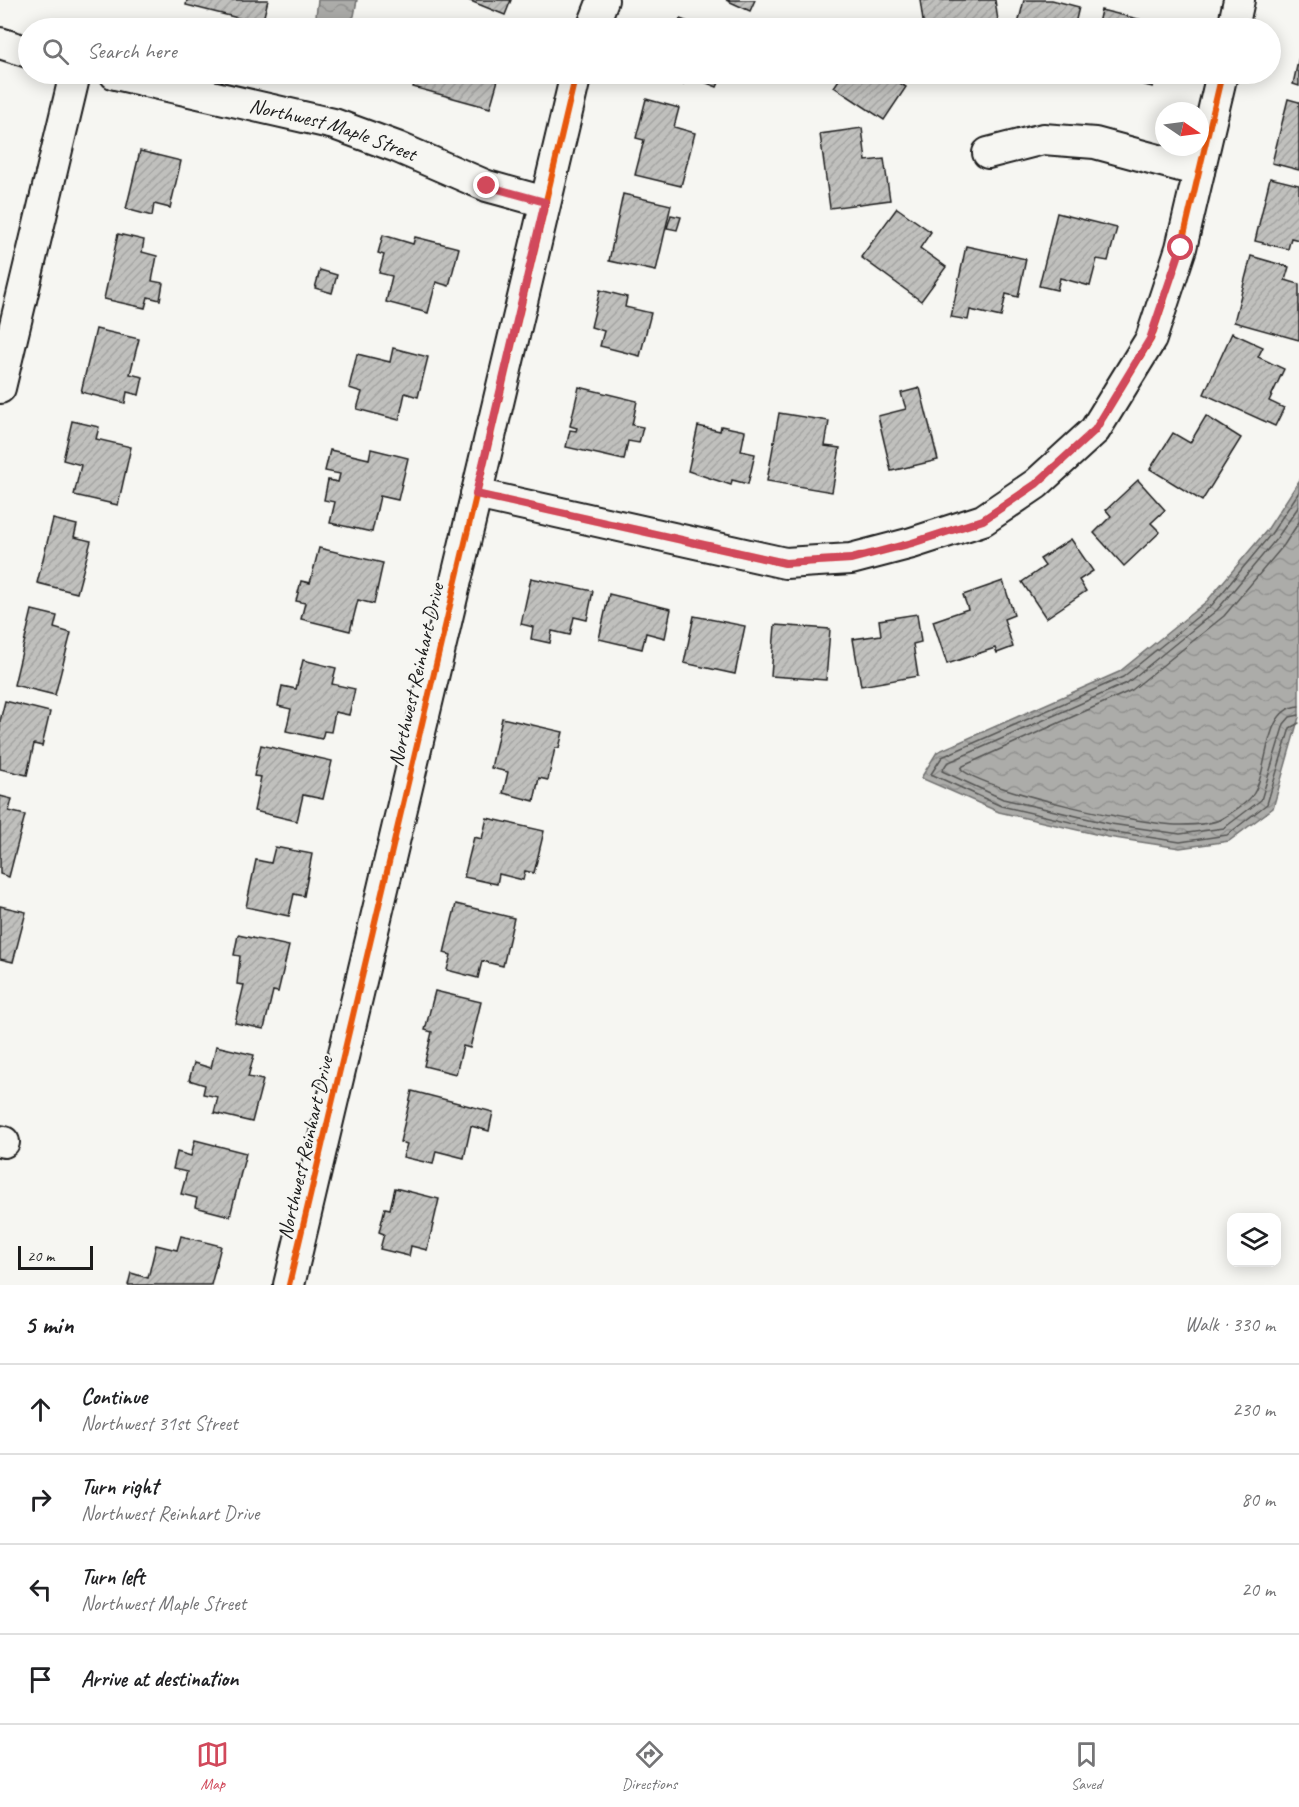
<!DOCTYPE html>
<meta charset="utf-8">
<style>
:root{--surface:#fff;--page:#f2f2f2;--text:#202124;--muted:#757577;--line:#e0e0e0;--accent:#d1495b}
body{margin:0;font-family:Caveat,sans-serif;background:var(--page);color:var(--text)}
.controls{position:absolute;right:18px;bottom:18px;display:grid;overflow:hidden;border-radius:12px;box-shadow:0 3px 15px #0003}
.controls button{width:54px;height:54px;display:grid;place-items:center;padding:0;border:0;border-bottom:2px solid var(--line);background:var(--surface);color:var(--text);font:30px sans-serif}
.compass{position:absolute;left:1155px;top:102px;width:54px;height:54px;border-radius:50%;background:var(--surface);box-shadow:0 3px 15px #0003;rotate:103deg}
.scale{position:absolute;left:18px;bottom:15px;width:75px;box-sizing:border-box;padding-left:6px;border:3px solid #1c1c1c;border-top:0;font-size:16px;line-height:21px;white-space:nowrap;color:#1c1c1c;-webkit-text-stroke:4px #f6f6f2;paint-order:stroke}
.stop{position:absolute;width:18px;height:18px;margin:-14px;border:4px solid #d1495b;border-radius:50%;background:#fff}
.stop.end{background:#d1495b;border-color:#fff;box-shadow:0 2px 6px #0008}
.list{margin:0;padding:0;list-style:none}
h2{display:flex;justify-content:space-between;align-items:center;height:78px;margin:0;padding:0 24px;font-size:26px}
h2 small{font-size:20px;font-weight:400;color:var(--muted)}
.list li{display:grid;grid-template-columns:39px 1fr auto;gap:18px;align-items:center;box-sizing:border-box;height:90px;padding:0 24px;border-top:2px solid var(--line)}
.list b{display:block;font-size:22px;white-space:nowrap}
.list p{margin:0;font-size:20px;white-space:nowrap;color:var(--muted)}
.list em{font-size:20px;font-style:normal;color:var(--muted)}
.icon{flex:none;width:33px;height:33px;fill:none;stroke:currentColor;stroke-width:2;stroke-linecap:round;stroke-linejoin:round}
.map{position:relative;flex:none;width:1299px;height:1285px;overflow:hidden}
.search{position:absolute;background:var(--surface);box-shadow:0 3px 15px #0003;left:18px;right:18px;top:18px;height:66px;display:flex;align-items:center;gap:15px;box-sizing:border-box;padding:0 21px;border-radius:33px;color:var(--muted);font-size:22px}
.sheet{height:438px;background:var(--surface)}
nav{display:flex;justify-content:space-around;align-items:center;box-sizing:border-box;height:84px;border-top:2px solid var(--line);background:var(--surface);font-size:16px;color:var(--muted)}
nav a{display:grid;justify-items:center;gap:3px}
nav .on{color:var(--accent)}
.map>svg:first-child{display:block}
.water{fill:url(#water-waves);stroke:#727271;stroke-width:1.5}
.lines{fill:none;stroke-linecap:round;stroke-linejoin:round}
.shore{stroke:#565654;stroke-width:1.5}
.building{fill:url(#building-hatch);stroke:#1c1c1c;stroke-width:1.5}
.minor-casing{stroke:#1c1c1c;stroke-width:34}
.minor{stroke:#f6f6f2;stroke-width:30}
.cycleway-casing{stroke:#f6f6f2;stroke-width:10}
.cycleway{stroke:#e8590c;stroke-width:6}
.route{stroke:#d1495b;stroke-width:8}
.labels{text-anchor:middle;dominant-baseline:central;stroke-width:4.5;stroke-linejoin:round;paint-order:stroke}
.street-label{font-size:21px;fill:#1c1c1c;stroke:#f6f6f2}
</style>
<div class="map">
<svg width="1299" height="1285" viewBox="0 0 1299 1285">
<defs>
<pattern id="water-waves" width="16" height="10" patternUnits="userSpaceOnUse" patternTransform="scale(1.5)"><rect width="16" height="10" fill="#acaca9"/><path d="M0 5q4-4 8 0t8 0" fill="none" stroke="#939391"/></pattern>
<pattern id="building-hatch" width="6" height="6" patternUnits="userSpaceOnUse" patternTransform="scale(1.5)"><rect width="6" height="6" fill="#c0c0bd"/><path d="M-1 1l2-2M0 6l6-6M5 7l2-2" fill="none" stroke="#a4a4a2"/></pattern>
</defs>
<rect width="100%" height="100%" fill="#f6f6f2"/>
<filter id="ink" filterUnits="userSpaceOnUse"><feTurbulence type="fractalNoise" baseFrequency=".0167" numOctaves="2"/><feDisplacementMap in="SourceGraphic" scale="12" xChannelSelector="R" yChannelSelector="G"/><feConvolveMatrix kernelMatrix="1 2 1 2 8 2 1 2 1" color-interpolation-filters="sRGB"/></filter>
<g filter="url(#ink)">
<g class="water">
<path d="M318,0H357L354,16L341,28H322L315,24Z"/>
<path d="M1299,481V717L1273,808L1229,841L1180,848L1108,837L999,812L921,778L937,752L1119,672L1207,601L1267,530Z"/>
</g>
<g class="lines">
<g class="shore">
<path d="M1299,492L1271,534L1212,605L1123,677L942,757L931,774L1001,806L1109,831L1180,842L1227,835L1267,804L1290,728L1299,723"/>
<path d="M1299,506L1277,538L1217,610L1127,683L947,763L942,771L1003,799L1111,824L1180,834L1224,828L1261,800L1284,724L1290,717L1299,715"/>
<path d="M1299,522L1284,545L1224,616L1132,690L963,766L961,769C985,791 1146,826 1181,825C1192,825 1212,824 1221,819C1230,814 1249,802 1254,793C1269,770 1263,708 1299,706"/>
</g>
</g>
<g class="building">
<path d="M187,0H268L262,24L186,5Z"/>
<path d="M468,0H511L505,15Z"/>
<path d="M726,0H755L750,11Z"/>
<path d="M920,0H995L999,28H924Z"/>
<path d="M1024,0H1052L1079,7L1074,28H1017Z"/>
<path d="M1101,10L1159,24L1158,28H1097Z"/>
<path d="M680,19L705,28H677Z"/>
<path d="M1299,57V86L1293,84Z"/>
<path d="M417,74H486L485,76L498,80L490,108L413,87Z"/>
<path d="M659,74H723L717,87L687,75L683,84Z"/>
<path d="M843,74H895L892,78L906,87L884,120L834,87Z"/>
<path d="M1114,74H1156L1153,87L1113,77Z"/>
<path d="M646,99L679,108L674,127L695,133L681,186L635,175L644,140L636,138Z"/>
<path d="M1288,99L1299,102V170L1272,163Z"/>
<path d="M862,128L866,161L884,159L890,200L830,208L820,134Z"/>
<path d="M140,151L181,161L170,208L154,204L152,216L126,209Z"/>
<path d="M1270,178L1299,185V240L1291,238L1288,249L1255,241Z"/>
<path d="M623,194L671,205L656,271L609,261Z"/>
<path d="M897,208L931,232L920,248L946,267L921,301L861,257Z"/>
<path d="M1057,213L1117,228L1108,261L1097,259L1090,286L1060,278L1057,290L1039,286Z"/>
<path d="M671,215L681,217L677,230L667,228Z"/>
<path d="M118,234L144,240L142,252L157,256L152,281L163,283L160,300L148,297L145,308L104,299Z"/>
<path d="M383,235L413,244L415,237L459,248L449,286L436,282L428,313L386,302L392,276L379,273L384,255L378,253Z"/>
<path d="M966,246L1026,259L1018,297L1006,294L1001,317L970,310L968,320L951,317Z"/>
<path d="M1251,256L1289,267L1285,280L1299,284V340L1234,322Z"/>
<path d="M320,270L337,275L332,293L315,288Z"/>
<path d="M600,290L627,297L625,307L651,313L640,356L600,346L604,331L591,327Z"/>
<path d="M96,329L139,339L130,374L143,377L139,395L127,392L125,403L81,392Z"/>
<path d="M1232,333L1263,347L1258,357L1284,369L1269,401L1284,408L1275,426L1204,394Z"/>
<path d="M393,348L428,357L418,397L405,393L399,420L357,409L362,392L349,388L357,354L390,362Z"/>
<path d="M579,387L637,401L632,425L643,427L639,443L628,441L624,460L566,447L570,430L576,431L577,428L570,426Z"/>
<path d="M920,388L938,460L891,471L878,416L906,409L901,393Z"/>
<path d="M779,413L829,421L825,446L840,448L832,492L767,481Z"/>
<path d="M1206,416L1241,438L1202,501L1150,469L1173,433L1190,443Z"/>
<path d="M72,421L99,427L96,439L131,447L118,505L74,495L81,465L63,460Z"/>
<path d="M698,426L720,431L721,426L745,431L741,451L755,454L748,484L732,480L731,485L688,471Z"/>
<path d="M371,449L408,458L398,500L380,496L372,532L330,523L335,502L324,500L328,480L338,482L340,474L325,471L330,450L369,459Z"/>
<path d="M1138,480L1165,510L1151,523L1160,532L1124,566L1094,533L1111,516L1106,510Z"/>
<path d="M53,519L77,525L74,537L91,541L77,593L37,583Z"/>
<path d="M1071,539L1093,571L1079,580L1086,591L1046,618L1022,582L1045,566L1040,559Z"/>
<path d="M319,548L383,563L374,604L358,600L350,631L301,619L305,603L296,601L301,581L310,583Z"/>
<path d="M531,578L593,591L587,620L574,617L570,635L552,631L550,643L531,639L533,627L521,624Z"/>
<path d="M1003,581L1014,615L1004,619L1013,647L997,653L995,648L947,664L933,621L968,609L963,595Z"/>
<path d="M609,594L671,609L665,638L646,633L642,649L599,639Z"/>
<path d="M32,610L57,616L54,628L71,633L55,695L14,685Z"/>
<path d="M917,614L921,642L913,644L918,676L861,686L853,639L881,635L879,620Z"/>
<path d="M694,616L745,626L735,674L684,663Z"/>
<path d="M775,625L830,629L826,680L771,676Z"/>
<path d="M303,660L336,668L332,684L355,689L349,715L335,712L331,732L324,731L322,739L286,731L291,709L278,706L282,686L296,689Z"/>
<path d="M5,701L50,712L42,746L34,744L27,775L0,769V721Z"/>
<path d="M502,718L563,732L559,748H555L548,780L539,778L534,801L503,793L508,772L491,768Z"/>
<path d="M261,745L332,761L323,799L303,795L297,821L254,811L261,777L254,776Z"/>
<path d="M0,796L12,799L9,811L25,815L9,877L0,874Z"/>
<path d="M487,818L544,831L534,873L525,871L523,880L499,874L497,884L464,877L474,837L482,839Z"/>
<path d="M275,847L312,854L304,896L294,894L289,916L246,907L256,860L271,863Z"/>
<path d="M456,904L514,918L503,966L482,961L478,978L447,970L451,955L444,953Z"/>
<path d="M0,906L26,912L13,962L0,959Z"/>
<path d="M238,935L289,946L278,992L273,991L264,1029L235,1023L244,985L237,984L240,956L234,955Z"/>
<path d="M435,991L481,1002L470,1048L463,1046L456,1074L424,1066L432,1032L425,1030Z"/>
<path d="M216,1046L254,1055L248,1077L263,1080L252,1122L214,1113L218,1097L203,1094L205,1085L189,1080L194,1063L211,1068Z"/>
<path d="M412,1091L493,1112L489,1131L471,1126L464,1158L436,1151L433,1164L403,1157L407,1144L400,1142Z"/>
<path d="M195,1140L246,1153L230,1216L195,1207L197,1198L181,1194L187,1172L173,1169L177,1152L191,1156Z"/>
<path d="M395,1188L439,1199L427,1250L411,1246L409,1256L380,1249L384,1234L379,1232L385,1208L390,1209Z"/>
<path d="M181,1236L221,1246L211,1285H128L131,1273L148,1278L156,1245L177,1250Z"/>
</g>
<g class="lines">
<defs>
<g id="minor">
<path d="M592,28L603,0"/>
<path d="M1233,28L1239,0"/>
<path d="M0,43L28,52"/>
<path id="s1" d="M115,74L334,124L397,147L487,186L545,202"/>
<path d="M988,153L1043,139L1095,143L1199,171"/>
<path d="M0,388L75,74"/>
<path d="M476,494L785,563L851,559L912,543L983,520L1036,484L1095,430L1151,339L1181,248L1222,74"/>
<path d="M0,1141L4,1142"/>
<path d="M289,1285L576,74"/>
</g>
</defs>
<use href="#minor" class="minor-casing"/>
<use href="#minor" class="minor"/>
<defs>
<g id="cycleway">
<path d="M476,494L785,563L851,559L912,543L983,520L1036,484L1095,430L1151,339L1181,248L1222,74"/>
<path d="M289,1285L576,74"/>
</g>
</defs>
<use href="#cycleway" class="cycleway-casing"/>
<use href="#cycleway" class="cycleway"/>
</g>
</g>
<g class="lines" filter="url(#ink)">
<path class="route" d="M487,186L545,202L476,494L785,563L851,559L912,543L983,520L1036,484L1095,430L1150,339L1181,248"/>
</g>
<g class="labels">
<g class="street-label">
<text stroke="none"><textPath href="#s1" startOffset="225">Northwest Maple Street</textPath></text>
<text transform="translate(416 675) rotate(-77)">Northwest Reinhart Drive</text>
<text transform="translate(305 1148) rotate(-77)">Northwest Reinhart Drive</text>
</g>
</g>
</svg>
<div class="controls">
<button><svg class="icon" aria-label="layers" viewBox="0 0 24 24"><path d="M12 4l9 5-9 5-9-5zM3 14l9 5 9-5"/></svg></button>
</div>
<svg class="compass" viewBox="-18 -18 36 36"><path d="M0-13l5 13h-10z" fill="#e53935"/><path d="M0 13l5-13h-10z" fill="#757577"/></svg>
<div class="scale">20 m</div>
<div class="stop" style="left:1181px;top:248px"></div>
<div class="stop end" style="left:487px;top:186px"></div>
<div class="search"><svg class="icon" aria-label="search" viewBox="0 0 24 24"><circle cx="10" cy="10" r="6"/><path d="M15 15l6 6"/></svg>Search here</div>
</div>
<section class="sheet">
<h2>5 min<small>Walk · 330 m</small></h2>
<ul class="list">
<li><svg class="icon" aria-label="ahead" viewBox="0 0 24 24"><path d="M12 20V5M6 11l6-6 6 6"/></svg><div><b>Continue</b><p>Northwest 31st Street</p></div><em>230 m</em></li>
<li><svg class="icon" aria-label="right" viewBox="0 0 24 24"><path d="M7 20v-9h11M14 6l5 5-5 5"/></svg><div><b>Turn right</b><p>Northwest Reinhart Drive</p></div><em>80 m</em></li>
<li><svg class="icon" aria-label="left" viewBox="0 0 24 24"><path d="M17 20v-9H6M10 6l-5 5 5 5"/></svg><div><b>Turn left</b><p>Northwest Maple Street</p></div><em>20 m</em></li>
<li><svg class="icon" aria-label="arrive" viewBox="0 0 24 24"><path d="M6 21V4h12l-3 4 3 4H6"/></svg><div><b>Arrive at destination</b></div></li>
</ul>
</section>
<nav>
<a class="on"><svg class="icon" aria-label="map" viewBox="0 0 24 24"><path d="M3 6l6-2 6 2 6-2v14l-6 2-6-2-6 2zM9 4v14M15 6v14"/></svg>Map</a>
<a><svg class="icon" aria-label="directions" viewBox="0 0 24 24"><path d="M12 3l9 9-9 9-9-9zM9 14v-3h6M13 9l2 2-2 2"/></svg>Directions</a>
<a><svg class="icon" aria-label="saved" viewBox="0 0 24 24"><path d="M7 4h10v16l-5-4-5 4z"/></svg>Saved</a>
</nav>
